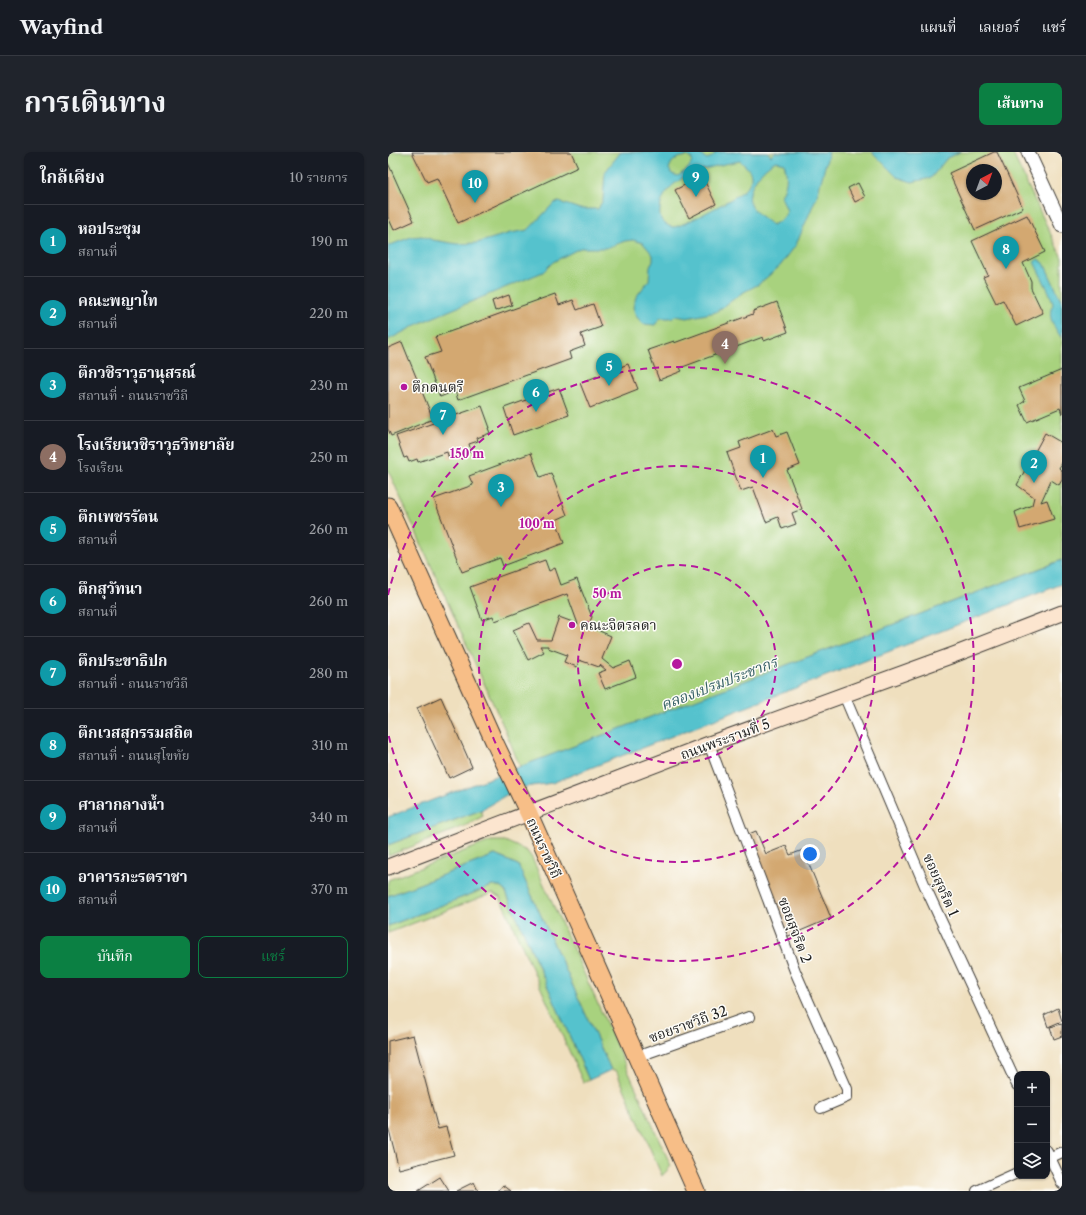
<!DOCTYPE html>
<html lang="th">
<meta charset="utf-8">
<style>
:root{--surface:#171b24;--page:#20242c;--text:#f1f3f6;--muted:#9ea1a6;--line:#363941;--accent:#0b8043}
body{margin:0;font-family:"Libre Caslon Text","Noto Serif Thai",serif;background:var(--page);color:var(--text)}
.controls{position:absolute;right:12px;bottom:12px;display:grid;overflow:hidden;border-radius:8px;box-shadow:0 1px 3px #0004}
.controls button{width:36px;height:36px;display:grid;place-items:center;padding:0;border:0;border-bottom:1px solid var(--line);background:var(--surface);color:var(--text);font:20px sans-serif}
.compass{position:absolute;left:578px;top:12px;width:36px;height:36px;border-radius:50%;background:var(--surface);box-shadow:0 1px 3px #0004;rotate:41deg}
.you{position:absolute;left:422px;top:702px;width:14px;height:14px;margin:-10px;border:3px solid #fff;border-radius:50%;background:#1a73e8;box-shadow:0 0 0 6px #1a73e833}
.badge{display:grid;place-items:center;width:26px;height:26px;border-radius:50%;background:var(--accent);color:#fff;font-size:13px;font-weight:700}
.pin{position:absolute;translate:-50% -33px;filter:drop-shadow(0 1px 2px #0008)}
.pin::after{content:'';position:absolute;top:21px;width:14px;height:12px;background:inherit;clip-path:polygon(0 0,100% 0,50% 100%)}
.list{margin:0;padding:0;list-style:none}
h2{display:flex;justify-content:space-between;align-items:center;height:52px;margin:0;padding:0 16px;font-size:17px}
h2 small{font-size:13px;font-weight:400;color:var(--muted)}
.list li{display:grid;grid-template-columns:26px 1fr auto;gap:12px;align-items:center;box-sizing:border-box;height:72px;padding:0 16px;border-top:1px solid var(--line)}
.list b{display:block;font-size:15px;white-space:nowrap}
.list p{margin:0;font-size:13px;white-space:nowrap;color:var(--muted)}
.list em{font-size:13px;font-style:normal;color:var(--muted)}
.actions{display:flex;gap:8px;padding:12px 16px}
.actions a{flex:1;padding:9px 0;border:1px solid var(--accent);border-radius:8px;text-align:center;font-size:14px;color:var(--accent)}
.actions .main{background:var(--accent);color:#fff}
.icon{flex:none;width:22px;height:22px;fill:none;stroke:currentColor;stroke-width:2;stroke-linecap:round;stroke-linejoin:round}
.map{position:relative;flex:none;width:674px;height:1039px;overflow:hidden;border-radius:8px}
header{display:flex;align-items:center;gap:24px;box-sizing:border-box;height:56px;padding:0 20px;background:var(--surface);border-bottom:1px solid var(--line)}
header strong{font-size:19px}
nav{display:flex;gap:22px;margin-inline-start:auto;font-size:14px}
.intro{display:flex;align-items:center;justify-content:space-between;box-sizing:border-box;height:96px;padding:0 24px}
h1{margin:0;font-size:28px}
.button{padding:10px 18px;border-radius:8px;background:var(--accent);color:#fff;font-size:14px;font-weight:700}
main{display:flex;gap:24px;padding:0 24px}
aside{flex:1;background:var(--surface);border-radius:8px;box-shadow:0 1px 3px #0004}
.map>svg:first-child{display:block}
.green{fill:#a8d27e;stroke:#62774d;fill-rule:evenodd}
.water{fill:#55c2cd;stroke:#386f74;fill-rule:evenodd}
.building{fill:#d3a871;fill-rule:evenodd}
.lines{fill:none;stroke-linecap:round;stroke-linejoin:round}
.minor-casing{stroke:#3c3934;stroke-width:12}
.tertiary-casing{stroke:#3c3934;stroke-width:15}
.secondary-casing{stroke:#3c3934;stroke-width:17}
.primary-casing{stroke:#3c3934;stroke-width:19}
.minor{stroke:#fff;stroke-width:10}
.tertiary{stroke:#fff;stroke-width:13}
.secondary{stroke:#fce5cf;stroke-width:15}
.primary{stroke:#f7be87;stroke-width:17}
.ring{fill:none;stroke:#b5179e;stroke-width:2;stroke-dasharray:7 5}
.poi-dot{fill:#b5179e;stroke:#fdfcf7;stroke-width:1.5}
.labels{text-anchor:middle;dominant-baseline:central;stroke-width:3;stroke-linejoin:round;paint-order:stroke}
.poi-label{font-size:14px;fill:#1c1c1c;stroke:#fdfcf7;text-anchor:start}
.street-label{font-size:14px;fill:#1c1c1c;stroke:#fdfcf7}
.water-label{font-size:15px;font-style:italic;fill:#335e63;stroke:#fdfcf7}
.centre{fill:#b5179e;stroke:#fdfcf7;stroke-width:2}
.ring-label{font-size:12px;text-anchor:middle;font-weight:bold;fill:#b5179e;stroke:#fdfcf7;stroke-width:3;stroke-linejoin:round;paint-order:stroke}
</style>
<header>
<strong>Wayfind</strong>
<nav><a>แผนที่</a><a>เลเยอร์</a><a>แชร์</a></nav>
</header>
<div class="intro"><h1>การเดินทาง</h1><a class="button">เส้นทาง</a></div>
<main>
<aside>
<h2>ใกล้เคียง<small>10 รายการ</small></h2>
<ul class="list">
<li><span class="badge" style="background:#0f9aa8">1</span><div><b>หอประชุม</b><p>สถานที่</p></div><em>190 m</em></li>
<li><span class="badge" style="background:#0f9aa8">2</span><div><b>คณะพญาไท</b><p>สถานที่</p></div><em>220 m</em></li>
<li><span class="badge" style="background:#0f9aa8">3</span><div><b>ตึกวชิราวุธานุสรณ์</b><p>สถานที่ · ถนนราชวิถี</p></div><em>230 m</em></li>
<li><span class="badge" style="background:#8d6e63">4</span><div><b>โรงเรียนวชิราวุธวิทยาลัย</b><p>โรงเรียน</p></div><em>250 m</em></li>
<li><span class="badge" style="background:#0f9aa8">5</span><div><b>ตึกเพชรรัตน</b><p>สถานที่</p></div><em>260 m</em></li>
<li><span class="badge" style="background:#0f9aa8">6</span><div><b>ตึกสุวัทนา</b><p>สถานที่</p></div><em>260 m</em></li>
<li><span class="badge" style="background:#0f9aa8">7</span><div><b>ตึกประขาธิปก</b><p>สถานที่ · ถนนราชวิถี</p></div><em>280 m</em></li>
<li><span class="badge" style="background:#0f9aa8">8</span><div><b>ตึกเวสสุกรรมสถิต</b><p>สถานที่ · ถนนสุโขทัย</p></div><em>310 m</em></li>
<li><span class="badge" style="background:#0f9aa8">9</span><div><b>ศาลากลางน้ำ</b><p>สถานที่</p></div><em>340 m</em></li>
<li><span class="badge" style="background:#0f9aa8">10</span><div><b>อาคารภะรตราชา</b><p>สถานที่</p></div><em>370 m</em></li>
</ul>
<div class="actions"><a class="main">บันทึก</a><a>แชร์</a></div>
</aside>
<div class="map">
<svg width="674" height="1039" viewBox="0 0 674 1039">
<rect width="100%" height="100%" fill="#fdfcf7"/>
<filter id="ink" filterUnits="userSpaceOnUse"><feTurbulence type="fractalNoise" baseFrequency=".025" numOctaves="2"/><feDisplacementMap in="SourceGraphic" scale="8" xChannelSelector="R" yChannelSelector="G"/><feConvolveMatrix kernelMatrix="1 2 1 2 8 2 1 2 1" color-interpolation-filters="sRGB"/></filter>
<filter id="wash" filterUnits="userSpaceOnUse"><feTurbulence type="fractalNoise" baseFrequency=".012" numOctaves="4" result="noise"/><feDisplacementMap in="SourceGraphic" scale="16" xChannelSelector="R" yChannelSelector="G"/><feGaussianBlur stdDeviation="0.9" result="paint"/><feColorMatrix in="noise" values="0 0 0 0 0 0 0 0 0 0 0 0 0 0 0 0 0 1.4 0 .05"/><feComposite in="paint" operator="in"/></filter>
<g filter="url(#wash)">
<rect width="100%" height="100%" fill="#efdfbe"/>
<g class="green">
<path d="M0,0H624L674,106V408L132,615L118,580L0,318ZM584,18H608V42H584Z"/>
<path d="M93,658L95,664L79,673L0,704V693Z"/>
<path d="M103,689H117L139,699L144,706L283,1014L274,1024L228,918H223L130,713L107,703L0,744V728Z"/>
<path d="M104,734H111L117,738L201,928L195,930L112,745L104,741L0,781V774Z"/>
</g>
<g class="water">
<path d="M235,0H309L319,7L324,5L328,0H379L383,4L387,0H441L429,44L408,93L392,114L371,132L354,141L328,160L299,166L288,164L282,166H272L267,173L255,172L248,164L245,155L248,145L261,128L262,115L265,108V103L255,91L245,88L237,89L218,96H192L165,110L155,120L34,170L0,188V94L23,85L34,84L45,88L69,92L89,91L122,81L140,78L166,51L171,50L192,57H210L215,48L217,20L232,1ZM299,4L304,7C304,15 297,19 290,24L284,22L281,17C284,7 289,6 299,4ZM352,9C357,14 364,18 363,26C362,34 355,40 348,44C341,49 293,75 286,75C281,75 275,71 273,67C271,63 272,57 273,52C280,22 326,14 352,9ZM388,9L396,11C400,25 399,32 393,44L399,59C396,67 391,70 384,73C377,67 367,61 363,53C356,37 375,15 388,9Z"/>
<path d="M484,0H572L559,6L543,26L524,30L509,25Z"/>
<path d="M650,107L656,111L674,150V187C667,175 658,166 665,152L661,140L646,110Z"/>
<path d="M674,408V432L164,631L130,636L93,658L0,693V665Z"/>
<path d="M107,703L130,713L223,918L201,928L117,738L111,734H104L0,774V744Z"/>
</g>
<g id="blocks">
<g class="building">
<path d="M24,0H183L190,15L70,71L49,26L39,30Z"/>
<path d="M606,0H609L635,56L587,78L561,21ZM584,18H608V42H584Z"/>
<path d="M0,11L26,69L6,78L0,65Z"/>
<path d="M314,24L328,52L301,66L287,38Z"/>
<path d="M470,31L477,45L467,50L460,36Z"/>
<path d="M639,63L657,100L635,111L643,129V136L655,161L628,174L615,148L608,151L595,125L600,123L584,89Z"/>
<path d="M167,142L171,153L185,148L189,158L205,152L213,175L193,182L197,194L181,200L183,207L70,248L67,239L52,245L37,205L53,200L47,185Z"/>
<path d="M121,143L124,153L107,159L104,149Z"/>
<path d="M389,150L400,180L376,189L375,185L292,216L294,219L271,228L260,198L286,189V191L365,162V159Z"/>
<path d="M14,190L45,267L3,284L0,277V196Z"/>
<path d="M240,212L250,237L202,256L192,231Z"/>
<path d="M674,218V262L672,256L639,270L631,253L637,249L631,236Z"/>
<path d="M171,236L181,263L125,283L116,256Z"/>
<path d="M94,254L102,276H100L102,281L89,286L90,289L81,292L83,299L61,307L59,300L30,310L29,307L21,310L19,305L16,306L8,284Z"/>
<path d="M385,277L388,284L399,280L412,313L399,318L414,357L404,361L408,372L394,377L390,365L378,370L365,335L353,339L339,301L353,296L351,290Z"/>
<path d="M657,281L674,291V311L671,316L674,319V328L671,333L663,328L653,350L659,348L666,367L632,377L627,360L644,353L646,345L629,333Z"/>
<path d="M143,301L152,325L163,321L179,363L168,368L176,391L115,414L112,406L74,420L46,347L85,333L81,324Z"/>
<path d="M157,408L161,419L167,416L173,433L189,427L204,465L200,474L223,484L214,507L225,516L242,509L248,525L217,537L210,521L218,518L212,513L211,515L191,508L189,515L176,510L179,503L160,496V494H152L156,500L140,508L125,478L141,471L149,488H163L171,465L190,472L179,442L107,469L105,464L94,468L82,435Z"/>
<path d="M53,545L84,615L61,626L29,556Z"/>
<path d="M368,679L378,702L398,694L402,703L415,698L443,766L398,785L356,684Z"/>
<path d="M670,856L674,869L660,875L656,863Z"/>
<path d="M674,872V884L666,887L662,875Z"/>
<path d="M25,883L50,977L58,975L66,1003L11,1017L0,974V889Z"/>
<path d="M52,1025L61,1039H30Z"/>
<path d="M86,1030L90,1039H68Z"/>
<path d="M115,1033L123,1039H110Z"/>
</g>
</g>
</g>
<g filter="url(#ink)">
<use href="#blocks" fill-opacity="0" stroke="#3c3934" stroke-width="1"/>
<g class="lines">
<defs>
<g id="minor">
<path d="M456,543L537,734L629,933"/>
<path d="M321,592L407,819L459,937V945L433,956"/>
<path d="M248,905L361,865"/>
<path d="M659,999L674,1031"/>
<path d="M659,1007L674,1000"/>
<path d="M589,1039L629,1021"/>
</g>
<path id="tertiary" d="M640,0L674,74"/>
<path id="secondary" d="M0,715L321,592L568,502L674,461"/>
<path id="primary" d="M0,354L106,589L141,662L308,1039"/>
</defs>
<use href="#minor" class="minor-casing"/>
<use href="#tertiary" class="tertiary-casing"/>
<use href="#secondary" class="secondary-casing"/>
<use href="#primary" class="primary-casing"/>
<use href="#minor" class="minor"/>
<use href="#tertiary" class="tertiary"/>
<use href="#secondary" class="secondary"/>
<use href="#primary" class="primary"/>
</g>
</g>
<g class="ring">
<circle cx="289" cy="512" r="99"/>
<circle cx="289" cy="512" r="198"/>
<path d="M0 443A297 297 0 1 1 0 581"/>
</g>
<g class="poi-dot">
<circle cx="16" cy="235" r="4"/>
<circle cx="184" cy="473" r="4"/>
</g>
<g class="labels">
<g class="poi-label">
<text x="24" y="235">ตึกดนตรี</text>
<text x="192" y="473">คณะจิตรลดา</text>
</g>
<g class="street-label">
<text transform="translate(337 587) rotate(-20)">ถนนพระรามที่ 5</text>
<text transform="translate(156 696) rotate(66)">ถนนราชวิถี</text>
<text transform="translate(553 733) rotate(66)">ซอยสุจริต 1</text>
<text transform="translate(407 778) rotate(69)">ซอยสุจริต 2</text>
<text transform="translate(300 872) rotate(-20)">ซอยราชวิถี 32</text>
</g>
<g class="water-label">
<text transform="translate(331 531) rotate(-21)">คลองเปรมประชากร</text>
</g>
</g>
<circle cx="289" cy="512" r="6" class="centre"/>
<g class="ring-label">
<text x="79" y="306">150 m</text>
<text x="149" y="376">100 m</text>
<text x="219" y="446">50 m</text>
</g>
</svg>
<div class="controls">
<button>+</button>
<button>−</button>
<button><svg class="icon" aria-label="layers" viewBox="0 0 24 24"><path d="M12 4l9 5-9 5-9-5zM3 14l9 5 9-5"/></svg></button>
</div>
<svg class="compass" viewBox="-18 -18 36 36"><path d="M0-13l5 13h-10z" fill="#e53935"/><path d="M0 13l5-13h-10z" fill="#9ea1a6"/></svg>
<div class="you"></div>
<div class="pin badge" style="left:375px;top:326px;background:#0f9aa8">1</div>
<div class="pin badge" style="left:646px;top:331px;background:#0f9aa8">2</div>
<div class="pin badge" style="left:113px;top:355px;background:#0f9aa8">3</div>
<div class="pin badge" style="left:337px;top:212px;background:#8d6e63">4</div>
<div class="pin badge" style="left:221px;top:234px;background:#0f9aa8">5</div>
<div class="pin badge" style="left:148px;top:260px;background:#0f9aa8">6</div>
<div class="pin badge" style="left:55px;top:283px;background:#0f9aa8">7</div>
<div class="pin badge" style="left:618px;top:117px;background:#0f9aa8">8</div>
<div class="pin badge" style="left:308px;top:45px;background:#0f9aa8">9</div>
<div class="pin badge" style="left:87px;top:51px;background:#0f9aa8">10</div>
</div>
</main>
